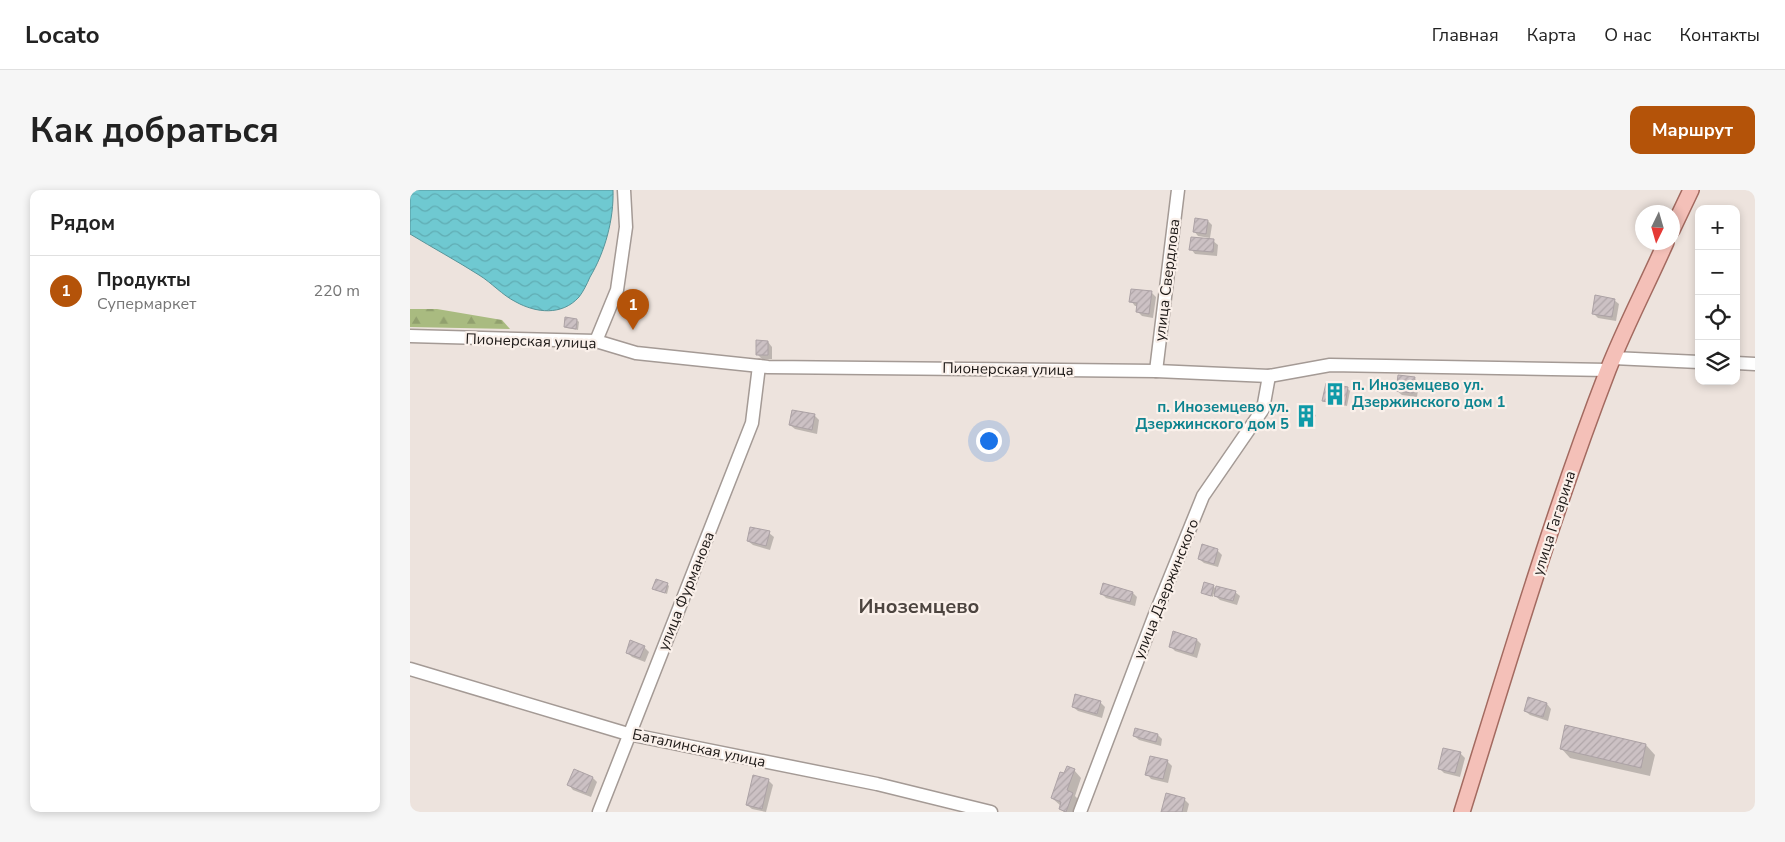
<!DOCTYPE html>
<html lang="ru">
<meta charset="utf-8">
<style>
:root{--surface:#fff;--page:#f6f6f6;--text:#222;--muted:#767676;--line:#e0e0e0;--accent:#b45309}
body{margin:0;font-family:"Nunito Sans",sans-serif;background:var(--page);color:var(--text)}
.controls{position:absolute;right:15px;top:15px;display:grid;overflow:hidden;border-radius:10px;box-shadow:0 2px 8px #0003}
.controls button{width:45px;height:45px;display:grid;place-items:center;padding:0;border:0;border-bottom:1px solid var(--line);background:var(--surface);color:var(--text);font:25px sans-serif}
.compass{position:absolute;left:1225px;top:15px;width:45px;height:45px;border-radius:50%;background:var(--surface);box-shadow:0 2px 8px #0003;rotate:185deg}
.you{position:absolute;left:578px;top:250px;width:18px;height:18px;margin:-12px;border:4px solid #fff;border-radius:50%;background:#1a73e8;box-shadow:0 0 0 8px #1a73e833}
.badge{display:grid;place-items:center;width:32px;height:32px;border-radius:50%;background:var(--accent);color:#fff;font-size:16px;font-weight:700}
.pin{position:absolute;translate:-50% -41px;filter:drop-shadow(0 1px 2px #0008)}
.pin::after{content:'';position:absolute;top:26px;width:18px;height:15px;background:inherit;clip-path:polygon(0 0,100% 0,50% 100%)}
.list{margin:0;padding:0;list-style:none}
h2{display:flex;justify-content:space-between;align-items:center;height:65px;margin:0;padding:0 20px;font-size:21px}
h2 small{font-size:16px;font-weight:400;color:var(--muted)}
.list li{display:grid;grid-template-columns:32px 1fr auto;gap:15px;align-items:center;box-sizing:border-box;height:70px;padding:0 20px;border-top:1px solid var(--line)}
.list b{display:block;font-size:19px;white-space:nowrap}
.list p{margin:0;font-size:16px;white-space:nowrap;color:var(--muted)}
.list em{font-size:16px;font-style:normal;color:var(--muted)}
.icon{flex:none;width:28px;height:28px;fill:none;stroke:currentColor;stroke-width:2;stroke-linecap:round;stroke-linejoin:round}
.map{position:relative;flex:none;width:1345px;height:622px;overflow:hidden;border-radius:10px}
header{display:flex;align-items:center;gap:30px;box-sizing:border-box;height:70px;padding:0 25px;background:var(--surface);border-bottom:1px solid var(--line)}
header strong{font-size:24px}
nav{display:flex;gap:28px;margin-inline-start:auto;font-size:18px}
.intro{display:flex;align-items:center;justify-content:space-between;box-sizing:border-box;height:120px;padding:0 30px}
h1{margin:0;font-size:35px}
.button{padding:12px 22px;border-radius:10px;background:var(--accent);color:#fff;font-size:18px;font-weight:700}
main{display:flex;gap:30px;padding:0 30px}
aside{flex:1;background:var(--surface);border-radius:10px;box-shadow:0 2px 8px #0003}
.map>svg:first-child{display:block}
.forest{fill:url(#forest-firs)}
.water{fill:url(#water-waves);stroke:#569499}
.shadow{fill:#0003}
.building{fill:url(#building-hatch);stroke:#aca2a5}
.lines{fill:none;stroke-linecap:round;stroke-linejoin:round}
.minor-casing{stroke:#a49a95;stroke-width:15}
.major-casing{stroke:#a36a60;stroke-width:18}
.minor{stroke:#fff;stroke-width:12}
.major{stroke:#f4c0b8;stroke-width:15}
.labels{text-anchor:middle;dominant-baseline:central;stroke-width:4.5;stroke-linejoin:round;paint-order:stroke}
.street-label{font-size:15px;fill:#1c1816;stroke:#faf0ea}
.culture-label{font-size:15px;font-weight:bold;fill:#0d838f;stroke:#faf0ea;text-anchor:start}
.district-label{font-size:20px;font-weight:bold;fill:#4d4540;stroke:#faf0ea}
</style>
<header>
<strong>Locato</strong>
<nav><a>Главная</a><a>Карта</a><a>О нас</a><a>Контакты</a></nav>
</header>
<div class="intro"><h1>Как добраться</h1><a class="button">Маршрут</a></div>
<main>
<aside>
<h2>Рядом<small></small></h2>
<ul class="list">
<li><span class="badge">1</span><div><b>Продукты</b><p>Супермаркет</p></div><em>220 m</em></li>
</ul>
</aside>
<div class="map">
<svg width="1345" height="622" viewBox="0 0 1345 622">
<defs>
<pattern id="forest-firs" width="22" height="20" patternUnits="userSpaceOnUse" patternTransform="scale(1.25)"><rect width="22" height="20" fill="#a9bb80"/><path d="M5 1l3.5 6h-7zM16 11l3.5 6h-7z" fill="#91a06e"/></pattern>
<pattern id="water-waves" width="16" height="10" patternUnits="userSpaceOnUse" patternTransform="scale(1.25)"><rect width="16" height="10" fill="#6fc9d1"/><path d="M0 5q4-4 8 0t8 0" fill="none" stroke="#60acb3"/></pattern>
<pattern id="building-hatch" width="6" height="6" patternUnits="userSpaceOnUse" patternTransform="scale(1.25)"><rect width="6" height="6" fill="#ccc1c4"/><path d="M-1 1l2-2M0 6l6-6M5 7l2-2" fill="none" stroke="#afa5a8"/></pattern>
</defs>
<rect width="100%" height="100%" fill="#ede3dd"/>
<path class="forest" d="M0,119H27L92,130L100,139L0,137Z"/>
<path class="water" d="M0,0H203C204,29 195,62 180,87C177,94 173,102 169,107C152,126 126,123 106,112C92,105 82,93 69,85C47,71 23,58 0,44Z"/>
<g class="shadow">
<path d="M798,31L802,35L800,48L788,46L784,41Z"/>
<path d="M803,51L808,55L807,66L785,64L781,59Z"/>
<path d="M741,102L746,107L743,128L732,126L728,122V116H725L721,111Z"/>
<path d="M1204,110L1209,114L1206,131L1188,128L1183,123Z"/>
<path d="M156,129L167,130L169,132L168,140L157,138L155,137Z"/>
<path d="M358,152L362,157V169H352L347,164Z"/>
<path d="M1004,188L1009,192L1007,207L992,205L987,201Z"/>
<path d="M917,194L938,199L940,201L937,216L916,212L914,210Z"/>
<path d="M893,220L906,225L902,235L889,229Z"/>
<path d="M405,226L409,230L407,244L385,239L380,235Z"/>
<path d="M359,343L364,347L360,360L343,355L338,351Z"/>
<path d="M807,360L812,365L808,377L794,373L789,369Z"/>
<path d="M257,394L259,396L257,404L246,400Z"/>
<path d="M803,396L807,400L825,402L830,406L827,415L810,410L803,404V407L793,403Z"/>
<path d="M723,403L727,407L725,416L696,408L692,404Z"/>
<path d="M787,450L791,454L787,468L765,461L760,456Z"/>
<path d="M234,457L239,462L235,472L222,467L217,462Z"/>
<path d="M1119,509L1137,514L1141,519L1138,531L1120,525L1115,521Z"/>
<path d="M690,512L695,517L692,528L668,521L663,517Z"/>
<path d="M726,539L748,545L752,549L751,556L729,550L724,546Z"/>
<path d="M1236,555L1245,565L1240,586L1160,568L1151,558Z"/>
<path d="M1050,563L1055,568L1050,587L1034,583L1029,578Z"/>
<path d="M741,567L758,572L762,576L758,593L741,589L737,584Z"/>
<path d="M664,580L671,588L665,606L670,611L666,622H654L650,619L651,616L642,608L655,585Z"/>
<path d="M183,588L187,592L181,607L163,600L159,595Z"/>
<path d="M358,590L363,595L356,622L342,619L337,615Z"/>
<path d="M775,610L779,614L777,622H752Z"/>
</g>
<g class="building">
<path d="M785,28L798,30L796,44L783,42Z"/>
<path d="M781,47L804,49L803,62L779,60Z"/>
<path d="M721,99L742,101L739,124L726,122L727,113L719,112Z"/>
<path d="M1185,105L1205,109L1202,127L1182,124Z"/>
<path d="M155,127L167,129L166,139L154,137Z"/>
<path d="M346,150L358,151V165H346Z"/>
<path d="M988,185L1005,187L1003,203L986,201Z"/>
<path d="M916,193L938,197L935,215L912,211Z"/>
<path d="M892,218L904,222L900,234L888,230Z"/>
<path d="M382,220L405,224L402,240L379,235Z"/>
<path d="M340,337L360,341L356,356L337,351Z"/>
<path d="M792,354L808,359L804,374L788,369Z"/>
<path d="M246,389L258,393L255,403L242,399Z"/>
<path d="M794,392L804,395L801,406L791,403Z"/>
<path d="M693,393L723,402L720,412L690,404Z"/>
<path d="M806,396L826,401L823,411L804,406Z"/>
<path d="M763,441L787,449L783,464L759,457Z"/>
<path d="M220,450L235,456L230,468L216,463Z"/>
<path d="M665,504L691,511L687,524L662,517Z"/>
<path d="M1118,507L1137,513L1133,527L1114,521Z"/>
<path d="M1155,535L1236,554L1231,578L1150,559Z"/>
<path d="M725,538L748,544L746,552L723,546Z"/>
<path d="M1033,558L1051,562L1045,583L1028,579Z"/>
<path d="M740,566L758,570L753,589L735,585Z"/>
<path d="M657,576L665,579L657,600L663,603L656,622L649,619L651,612L641,608L650,582L654,583Z"/>
<path d="M164,579L183,587L176,603L157,595Z"/>
<path d="M343,585L359,589L352,619L336,615Z"/>
<path d="M756,603L775,608L772,622H751Z"/>
</g>
<g class="lines">
<defs>
<g id="minor">
<path d="M0,146L186,151L226,163L358,177L746,181L859,186L920,175L1198,180"/>
<path d="M186,151L207,100L216,37L214,0"/>
<path d="M1203,168L1289,172"/>
<path d="M1326,173L1345,174"/>
<path d="M746,181L768,0"/>
<path d="M0,479L218,544L467,594L581,622"/>
<path d="M189,622L342,233L349,176"/>
<path d="M670,622L744,427L793,306L853,219L859,186"/>
</g>
<g id="major">
<path d="M1262,40L1281,0"/>
<path d="M1052,622C1098,474 1142,325 1198,180C1215,137 1237,95 1256,52"/>
</g>
</defs>
<use href="#minor" class="minor-casing"/>
<use href="#major" class="major-casing"/>
<use href="#minor" class="minor"/>
<use href="#major" class="major"/>
</g>
<defs>
<symbol id="building-bare" viewBox="-9 -9 18 18"><path d="M-4-6H4V6H1V3H-1V6H-4ZM-2.5-4.3h1.7v1.8h-1.7ZM.8-4.3h1.7v1.8H.8ZM-2.5-1h1.7V.8h-1.7ZM.8-1h1.7V.8H.8Z" fill="#0f9aa8" stroke="#faf0ea" stroke-width="2.5" paint-order="stroke"/></symbol>
</defs>
<g fill-rule="evenodd">
<use href="#building-bare" x="909" y="188" width="32" height="32"/>
<use href="#building-bare" x="880" y="210" width="32" height="32"/>
</g>
<g class="labels">
<g class="street-label">
<text transform="translate(757 90) rotate(-83)">улица Свердлова</text>
<text transform="translate(121 151) rotate(2)">Пионерская улица</text>
<text transform="translate(598 179) rotate(1)">Пионерская улица</text>
<text transform="translate(1144 333) rotate(-72)">улица Гагарина</text>
<text transform="translate(756 399) rotate(-68)">улица Дзержинского</text>
<text transform="translate(276 401) rotate(-68)">улица Фурманова</text>
<text transform="translate(289 558) rotate(12)">Баталинская улица</text>
</g>
<g class="culture-label">
<text x="942" y="195">п. Иноземцево ул.<tspan x="942" dy="17">Дзержинского дом 1</tspan></text>
<text x="879" y="217" text-anchor="end">п. Иноземцево ул.<tspan x="879" dy="17">Дзержинского дом 5</tspan></text>
</g>
<g class="district-label">
<text x="509" y="416">Иноземцево</text>
</g>
</g>
</svg>
<div class="controls">
<button>+</button>
<button>−</button>
<button><svg class="icon" aria-label="locate" viewBox="0 0 24 24"><circle cx="12" cy="12" r="6"/><path d="M12 2v4M12 18v4M2 12h4M18 12h4"/></svg></button>
<button><svg class="icon" aria-label="layers" viewBox="0 0 24 24"><path d="M12 4l9 5-9 5-9-5zM3 14l9 5 9-5"/></svg></button>
</div>
<svg class="compass" viewBox="-18 -18 36 36"><path d="M0-13l5 13h-10z" fill="#e53935"/><path d="M0 13l5-13h-10z" fill="#767676"/></svg>
<div class="you"></div>
<div class="pin badge" style="left:223px;top:140px">1</div>
</div>
</main>
